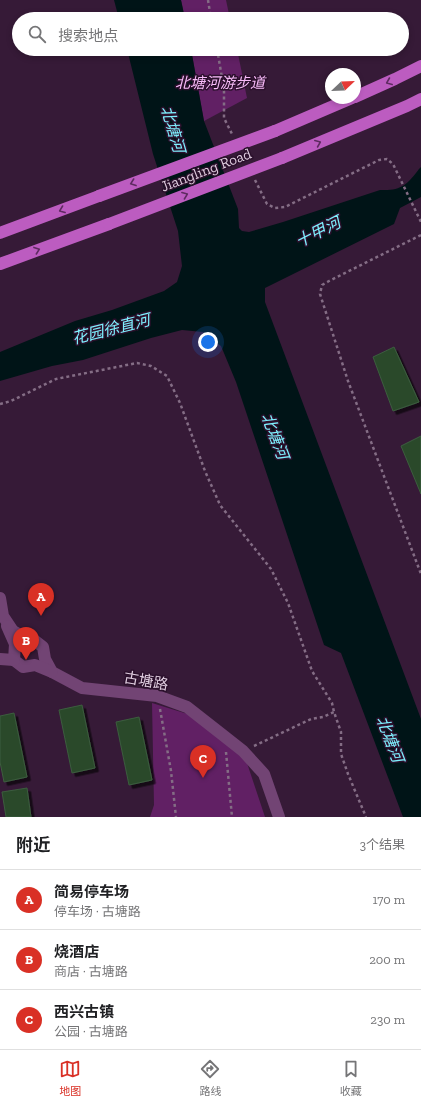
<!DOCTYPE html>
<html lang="zh">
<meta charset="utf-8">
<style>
:root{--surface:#fff;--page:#f2f2f2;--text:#202124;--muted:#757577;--line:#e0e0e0;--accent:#d93025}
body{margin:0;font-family:"Zilla Slab","Noto Sans SC",serif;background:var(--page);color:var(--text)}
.compass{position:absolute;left:325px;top:68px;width:36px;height:36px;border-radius:50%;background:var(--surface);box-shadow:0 2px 6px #0003;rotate:67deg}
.you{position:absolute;left:208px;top:342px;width:14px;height:14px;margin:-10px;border:3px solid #fff;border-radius:50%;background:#1a73e8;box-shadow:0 0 0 6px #1a73e833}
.badge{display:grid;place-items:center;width:26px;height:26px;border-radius:50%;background:var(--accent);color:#fff;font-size:13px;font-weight:700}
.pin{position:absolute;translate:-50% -33px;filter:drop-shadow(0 1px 2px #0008)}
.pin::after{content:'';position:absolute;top:21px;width:14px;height:12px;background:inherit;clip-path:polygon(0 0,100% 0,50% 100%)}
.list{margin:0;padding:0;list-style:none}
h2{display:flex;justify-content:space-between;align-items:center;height:52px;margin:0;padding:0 16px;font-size:17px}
h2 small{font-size:13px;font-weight:400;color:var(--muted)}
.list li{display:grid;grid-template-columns:26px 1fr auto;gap:12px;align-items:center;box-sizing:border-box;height:60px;padding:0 16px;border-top:1px solid var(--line)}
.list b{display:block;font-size:15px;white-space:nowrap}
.list p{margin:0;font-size:13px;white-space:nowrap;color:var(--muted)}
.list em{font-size:13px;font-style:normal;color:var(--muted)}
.icon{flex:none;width:22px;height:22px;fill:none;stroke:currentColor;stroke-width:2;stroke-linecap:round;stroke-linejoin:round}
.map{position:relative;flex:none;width:421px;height:817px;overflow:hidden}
.search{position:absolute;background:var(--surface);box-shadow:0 2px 6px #0003;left:12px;right:12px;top:12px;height:44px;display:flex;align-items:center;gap:10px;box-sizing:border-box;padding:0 14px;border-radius:22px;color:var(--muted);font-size:15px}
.sheet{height:232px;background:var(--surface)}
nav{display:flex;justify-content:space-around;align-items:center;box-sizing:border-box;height:56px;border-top:1px solid var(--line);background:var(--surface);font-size:11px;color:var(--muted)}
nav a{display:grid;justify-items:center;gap:2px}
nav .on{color:var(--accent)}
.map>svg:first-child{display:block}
.green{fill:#612064}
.water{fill:#001417}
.building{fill:#2a4a2c;stroke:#3c5d3e;filter:url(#shadow)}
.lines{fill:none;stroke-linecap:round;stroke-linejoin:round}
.path{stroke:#846d85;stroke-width:2.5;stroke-dasharray:3 3;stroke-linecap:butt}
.minor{stroke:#724474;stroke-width:12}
.major{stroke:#bc5cc0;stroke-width:12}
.major-bridge{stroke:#bc5cc0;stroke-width:12}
.oneway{stroke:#5e2b60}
.labels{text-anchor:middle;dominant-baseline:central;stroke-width:3;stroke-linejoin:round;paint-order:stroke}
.park-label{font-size:15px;font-style:italic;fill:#f8bbf9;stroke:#2b102c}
.street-label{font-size:15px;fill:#dfcddf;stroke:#2b102c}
.water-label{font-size:16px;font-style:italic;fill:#7ef0fe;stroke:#2b102c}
</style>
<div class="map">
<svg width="421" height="817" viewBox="0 0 421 817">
<defs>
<filter id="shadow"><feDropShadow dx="3.5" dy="3.5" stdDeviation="0" flood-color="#0009"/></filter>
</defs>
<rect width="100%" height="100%" fill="#361a37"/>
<g class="green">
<path d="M181,0H226L230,19H185Z"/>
<path d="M191,49H237L247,98L204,121Z"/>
<path d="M152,703L207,720L243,751L265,817H150L154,805Z"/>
</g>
<g class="water">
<path d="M114,0H181L185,19H119Z"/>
<path d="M127,49H191L204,121L238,209L239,228L242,231L249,232L283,222L380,190C401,191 407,185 419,169L421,167V197L400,208L394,224L265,288V302L421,719V817H403L341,653L324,645L236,382L221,346L203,332L182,330L151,338L83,360L52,366L0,381V352L75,321L112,310L164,291L177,282L182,266L178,231L153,154Z"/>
</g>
<g class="building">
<path d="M394,347L419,402L393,411L373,357Z"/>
<path d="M421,436V494L401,446Z"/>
<path d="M82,705L95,768L72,773L59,710Z"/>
<path d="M14,713L27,777L4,782L0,762V716Z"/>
<path d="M139,717L152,780L129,785L116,722Z"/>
<path d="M27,788L31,817H6L2,792Z"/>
</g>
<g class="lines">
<g class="path">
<path d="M208,0L211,19"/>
<path d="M217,49L224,89V118L233,136"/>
<path d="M255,180L267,204L275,208L285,207L379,160L387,159L393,164L421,222"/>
<path d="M421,235L329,281L322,285L320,294L348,381L421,574"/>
<path d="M0,404L11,401L56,379L137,363L151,366L167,376L180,403L205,471L220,505L271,569L288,603L312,671L332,703L334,712L341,732V754L348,774L366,817"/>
<path d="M160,709L171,771L176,817"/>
<path d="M254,746L311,719L323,717L334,712"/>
<path d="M226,752L232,817"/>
</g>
<g class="minor">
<path d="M0,598L3,616L13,631L22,636L34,640L43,647L45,659L52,672L82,688L157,696L187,707L224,736L243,751L264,774L279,817"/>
<path d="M7,626L15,644L14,660L23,667L35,665L52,672"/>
<path d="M0,659L14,660"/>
</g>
<g class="major">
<path d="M355,97L395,79L421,66"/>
<path d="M275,131L352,98"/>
<path d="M282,158L407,106L421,99"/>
<path d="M0,233L99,196"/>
<path d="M0,264L109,224"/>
</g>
<g class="major-bridge">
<path d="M99,196L275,131"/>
<path d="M109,224L282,158"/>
</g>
</g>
<defs><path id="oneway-chevron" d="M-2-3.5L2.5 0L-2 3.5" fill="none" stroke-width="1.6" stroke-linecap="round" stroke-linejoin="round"/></defs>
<g class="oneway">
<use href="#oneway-chevron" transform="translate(389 82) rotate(157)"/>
<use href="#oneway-chevron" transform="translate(318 143) rotate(-23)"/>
<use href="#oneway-chevron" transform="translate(133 183) rotate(160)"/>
<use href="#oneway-chevron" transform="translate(185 195) rotate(-21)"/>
<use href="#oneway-chevron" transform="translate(62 210) rotate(159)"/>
<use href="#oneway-chevron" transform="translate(37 250) rotate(-20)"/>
</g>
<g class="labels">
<g class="park-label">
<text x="220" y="83">北塘河游步道</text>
</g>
<g class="street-label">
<text transform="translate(206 170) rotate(-21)">Jiangling Road</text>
<text transform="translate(146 681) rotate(10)">古塘路</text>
</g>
<g class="water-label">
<text transform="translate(173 129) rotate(74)">北塘河</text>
<text transform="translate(318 232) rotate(-27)">十甲河</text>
<text transform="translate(111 329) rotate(-14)">花园徐直河</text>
<text transform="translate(275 436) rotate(69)">北塘河</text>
<text transform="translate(390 739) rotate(69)">北塘河</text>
</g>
</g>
</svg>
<svg class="compass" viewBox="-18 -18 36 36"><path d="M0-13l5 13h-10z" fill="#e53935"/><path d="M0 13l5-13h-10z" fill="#757577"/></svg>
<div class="you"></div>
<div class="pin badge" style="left:41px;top:616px">A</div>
<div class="pin badge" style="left:26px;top:660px">B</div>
<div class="pin badge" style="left:203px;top:778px">C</div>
<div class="search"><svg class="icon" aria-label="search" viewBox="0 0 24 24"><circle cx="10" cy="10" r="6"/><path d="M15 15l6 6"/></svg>搜索地点</div>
</div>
<section class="sheet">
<h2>附近<small>3个结果</small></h2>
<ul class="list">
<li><span class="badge">A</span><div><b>简易停车场</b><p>停车场 · 古塘路</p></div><em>170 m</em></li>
<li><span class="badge">B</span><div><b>烧酒店</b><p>商店 · 古塘路</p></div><em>200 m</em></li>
<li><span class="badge">C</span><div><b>西兴古镇</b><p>公园 · 古塘路</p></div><em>230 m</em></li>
</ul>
</section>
<nav>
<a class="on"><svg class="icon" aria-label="map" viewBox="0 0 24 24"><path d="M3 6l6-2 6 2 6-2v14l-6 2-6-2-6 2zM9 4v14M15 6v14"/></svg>地图</a>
<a><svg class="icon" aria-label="directions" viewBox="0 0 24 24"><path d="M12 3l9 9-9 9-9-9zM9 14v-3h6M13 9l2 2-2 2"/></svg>路线</a>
<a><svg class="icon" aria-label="saved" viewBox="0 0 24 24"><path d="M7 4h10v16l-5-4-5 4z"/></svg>收藏</a>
</nav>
